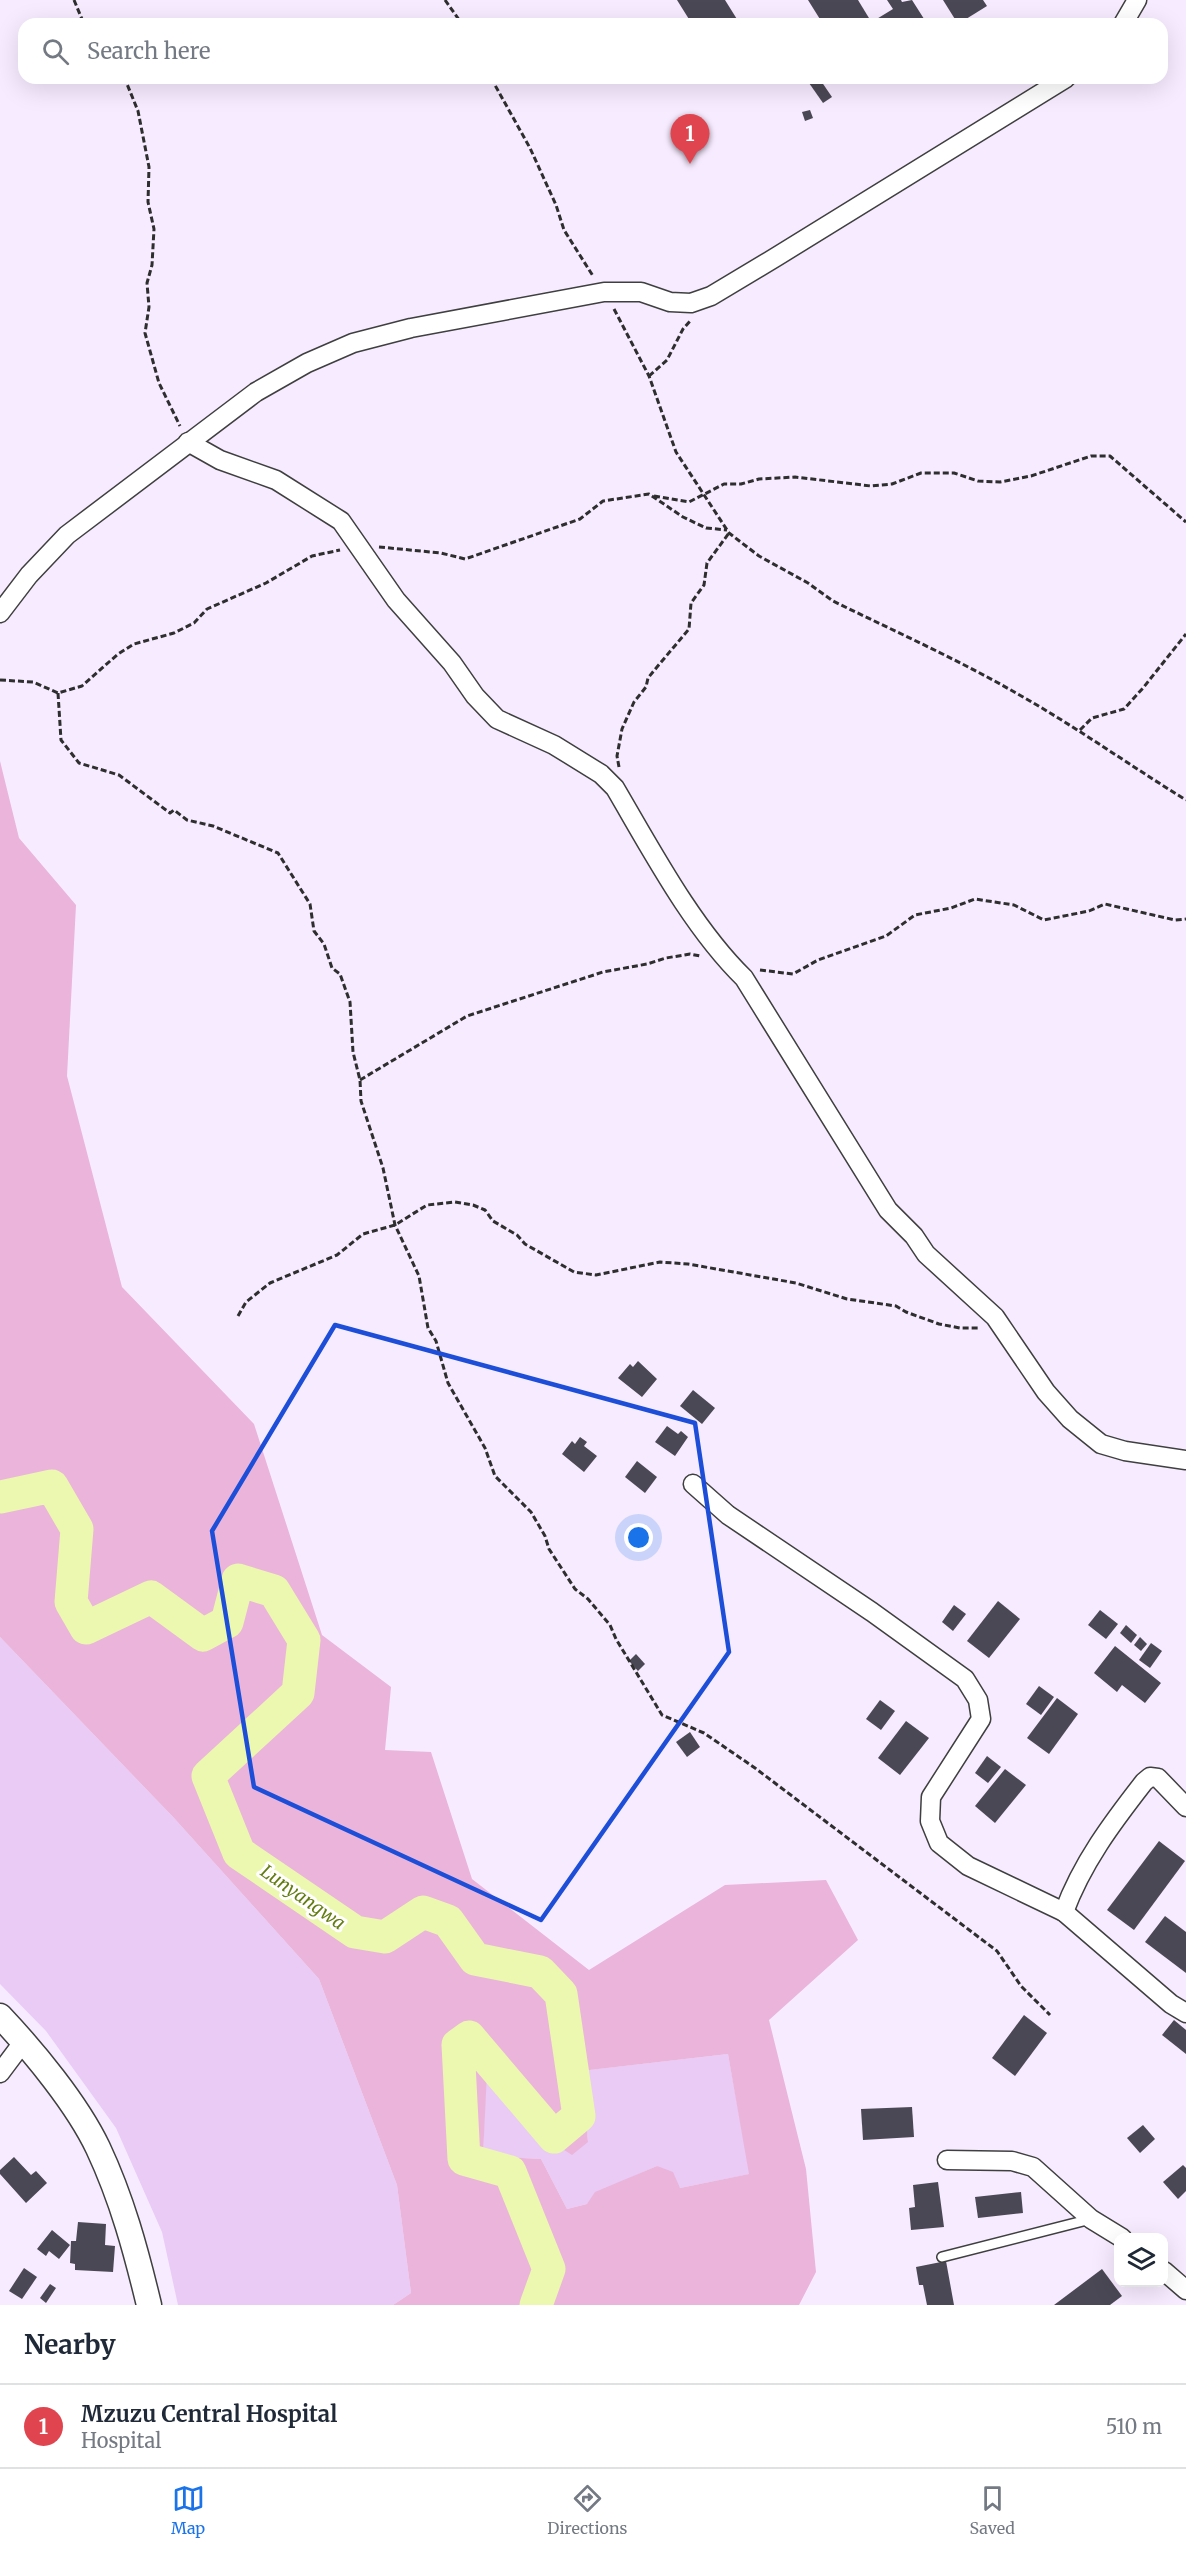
<!DOCTYPE html>
<style>
:root{--surface:#fff;--page:#f6f6f7;--text:#1f2937;--muted:#747a83;--line:#e0e1e3;--accent:#1a73e8}
body{margin:0;font-family:Merriweather,serif;background:var(--page);color:var(--text)}
.controls{position:absolute;right:18px;bottom:18px;display:grid;overflow:hidden;border-radius:12px;box-shadow:0 6px 24px #0002}
.controls button{width:54px;height:54px;display:grid;place-items:center;padding:0;border:0;border-bottom:2px solid var(--line);background:var(--surface);color:var(--text);font:30px sans-serif}
.you{position:absolute;left:639px;top:1538px;width:21px;height:21px;margin:-15px;border:4px solid #fff;border-radius:50%;background:#1a73e8;box-shadow:0 0 0 9px #1a73e833}
.badge{display:grid;place-items:center;width:39px;height:39px;border-radius:50%;background:var(--accent);color:#fff;font-size:20px;font-weight:700}
.pin{position:absolute;translate:-50% -50px;filter:drop-shadow(0 2px 3px #0008)}
.pin::after{content:'';position:absolute;top:32px;width:21px;height:18px;background:inherit;clip-path:polygon(0 0,100% 0,50% 100%)}
.list{margin:0;padding:0;list-style:none}
h2{display:flex;justify-content:space-between;align-items:center;height:78px;margin:0;padding:0 24px;font-size:26px}
h2 small{font-size:20px;font-weight:400;color:var(--muted)}
.list li{display:grid;grid-template-columns:39px 1fr auto;gap:18px;align-items:center;box-sizing:border-box;height:84px;padding:0 24px;border-top:2px solid var(--line)}
.list b{display:block;font-size:22px;white-space:nowrap}
.list p{margin:0;font-size:20px;white-space:nowrap;color:var(--muted)}
.list em{font-size:20px;font-style:normal;color:var(--muted)}
.icon{flex:none;width:33px;height:33px;fill:none;stroke:currentColor;stroke-width:2;stroke-linecap:round;stroke-linejoin:round}
.map{position:relative;flex:none;width:1186px;height:2305px;overflow:hidden}
.search{position:absolute;background:var(--surface);box-shadow:0 6px 24px #0002;left:18px;right:18px;top:18px;height:66px;display:flex;align-items:center;gap:15px;box-sizing:border-box;padding:0 21px;border-radius:18px;color:var(--muted);font-size:22px}
.sheet{height:162px;background:var(--surface)}
nav{display:flex;justify-content:space-around;align-items:center;box-sizing:border-box;height:84px;border-top:2px solid var(--line);background:var(--surface);font-size:16px;color:var(--muted)}
nav a{display:grid;justify-items:center;gap:3px}
nav .on{color:var(--accent)}
.map>svg:first-child{display:block}
.farmland{fill:#e9cbf5}
.green{fill:#eab4db;fill-rule:evenodd}
.lines{fill:none;stroke-linecap:round;stroke-linejoin:round}
.river{stroke:#ecf8af;stroke-width:33}
.building{fill:#4b4855}
.service-casing{stroke:#3f3f3f;stroke-width:12}
.minor-casing{stroke:#3f3f3f;stroke-width:21}
.tertiary-casing{stroke:#3f3f3f;stroke-width:27}
.path{stroke:#2e2e2e;stroke-width:3;stroke-dasharray:6 3;stroke-linecap:butt}
.service{stroke:#fff;stroke-width:9}
.minor{stroke:#fff;stroke-width:18}
.tertiary{stroke:#fff;stroke-width:24}
.marked{fill:none;stroke:#1d4ed8;stroke-width:4.5;stroke-linejoin:round}
.labels{text-anchor:middle;dominant-baseline:central;stroke-width:6;stroke-linejoin:round;paint-order:stroke}
.water-label{font-size:18px;font-style:italic;fill:#647d12;stroke:#fff}
</style>
<div class="map">
<svg width="1186" height="2305" viewBox="0 0 1186 2305">
<rect width="100%" height="100%" fill="#f7ebff"/>
<g class="farmland">
<path d="M0,1637L174,1818L319,1979L397,2185L411,2293L393,2305H178L162,2232L116,2128L46,2031L0,1984Z"/>
<path d="M728,2054L750,2174L680,2188L657,2166L634,2176L587,2204L567,2209L541,2159L483,2156L486,2071L536,2132L588,2142L580,2071Z"/>
</g>
<path class="green" d="M0,761L19,838L76,905L67,1076L122,1287L254,1424L322,1635L391,1687L385,1750L431,1752L472,1879L589,1970L725,1885L826,1880L858,1940L769,2020L806,2169L816,2272L799,2305H393L411,2293L397,2185L319,1979L174,1818L0,1637ZM728,2054L749,2174L680,2188L673,2172L657,2166L595,2192L587,2204L567,2209L541,2159L483,2156L487,2072L536,2132L572,2155L588,2142L581,2071Z"/>
<g class="lines">
<path class="river" d="M0,1497L52,1486L77,1529L71,1602L86,1628L151,1597L203,1635L227,1622L238,1580L274,1591L304,1640L298,1693L208,1776L239,1853L355,1932L385,1937L423,1912L448,1921L475,1959L540,1972L561,1994L579,2116L554,2137L469,2037L458,2045L464,2159L510,2172L549,2269L536,2305"/>
</g>
<g class="building">
<path d="M677,0H725L740,24H702L700,20L692,24Z"/>
<path d="M808,0H858L872,23L823,24Z"/>
<path d="M887,0H901L902,2L912,0L926,22L923,24H878L875,20L893,9Z"/>
<path d="M943,0H983L987,6L958,24Z"/>
<path d="M816,78H819L832,97L823,103L809,83Z"/>
<path d="M810,110L813,118L805,121L802,112Z"/>
<path d="M638,1361L657,1379L642,1397L618,1378L630,1364L633,1367Z"/>
<path d="M693,1390L715,1408L702,1424L680,1406Z"/>
<path d="M667,1426L678,1434L681,1431L688,1437L675,1456L655,1442Z"/>
<path d="M580,1437L587,1442L584,1446L597,1456L584,1472L562,1454L572,1441L575,1444Z"/>
<path d="M637,1461L657,1477L645,1493L625,1477Z"/>
<path d="M998,1601L1020,1619L989,1658L967,1641Z"/>
<path d="M954,1605L966,1614L953,1631L942,1622Z"/>
<path d="M1100,1610L1118,1624L1106,1639L1088,1625Z"/>
<path d="M1126,1625L1137,1635L1131,1643L1120,1633Z"/>
<path d="M1140,1637L1147,1644L1141,1651L1134,1645Z"/>
<path d="M1151,1643L1162,1651L1150,1668L1139,1660Z"/>
<path d="M1115,1646L1161,1683L1145,1703L1122,1685L1117,1692L1094,1673Z"/>
<path d="M636,1654L645,1664L638,1671L629,1661Z"/>
<path d="M1039,1686L1054,1697L1041,1715L1026,1704Z"/>
<path d="M1057,1698L1078,1714L1049,1754L1027,1738Z"/>
<path d="M880,1700L895,1711L881,1730L866,1719Z"/>
<path d="M906,1721L929,1738L900,1775L878,1758Z"/>
<path d="M690,1732L700,1747L687,1757L676,1742Z"/>
<path d="M987,1756L1001,1767L988,1783L975,1773Z"/>
<path d="M1005,1769L1026,1785L995,1823L975,1806Z"/>
<path d="M1159,1841L1185,1861L1134,1930L1107,1910Z"/>
<path d="M1165,1916L1186,1932V1973L1145,1942Z"/>
<path d="M1024,2015L1047,2033L1015,2076L992,2058Z"/>
<path d="M1174,2020L1186,2030V2054L1162,2035Z"/>
<path d="M912,2107L914,2137L863,2140L861,2109Z"/>
<path d="M1143,2125L1155,2139L1140,2153L1127,2138Z"/>
<path d="M14,2157L31,2175L36,2171L47,2183L26,2203L0,2174V2170Z"/>
<path d="M1183,2165L1186,2168V2191L1178,2199L1163,2182Z"/>
<path d="M938,2182L944,2227L911,2230L909,2208L915,2207L913,2185Z"/>
<path d="M1021,2192L1023,2213L978,2218L975,2197Z"/>
<path d="M78,2222L106,2224L105,2245L115,2246L113,2272L75,2270V2264L70,2263L71,2241H76Z"/>
<path d="M52,2230L70,2245L59,2259L49,2251L46,2256L37,2249Z"/>
<path d="M946,2261L954,2305H927L923,2285H919L916,2267Z"/>
<path d="M24,2268L37,2277L22,2299L9,2291Z"/>
<path d="M1102,2269L1122,2296L1110,2305H1054Z"/>
<path d="M50,2284L56,2288L46,2303L40,2298Z"/>
</g>
<g class="lines">
<defs>
<path id="service" d="M942,2257L1091,2219"/>
<g id="minor">
<path d="M1123,24L1137,0"/>
<path d="M188,442L220,460L276,480L341,521L396,600L452,663L475,696L497,719L554,745L601,774L615,788C652,851 692,927 744,978L888,1210L914,1236L926,1254L995,1317L1046,1392L1070,1419L1101,1444L1125,1451L1186,1460"/>
<path d="M0,613L29,575L67,535L256,392L307,363L353,343L411,328L604,292H641L670,302L691,303L711,296L776,257L1066,78"/>
<path d="M693,1484L728,1515L872,1612L965,1679L978,1700L981,1719L931,1797L930,1821L939,1843L968,1866L1064,1912L1171,2004L1186,2013"/>
<path d="M1064,1912C1082,1863 1112,1823 1144,1782L1150,1777L1158,1778L1186,1807"/>
<path d="M0,2073L24,2041"/>
<path d="M947,2160L1012,2161L1033,2167L1091,2219L1122,2238"/>
<path d="M1164,2271L1186,2290"/>
</g>
<path id="tertiary" d="M0,2016C34,2052 77,2104 98,2148C122,2199 136,2251 149,2305"/>
</defs>
<use href="#service" class="service-casing"/>
<use href="#minor" class="minor-casing"/>
<use href="#tertiary" class="tertiary-casing"/>
<g class="path">
<path d="M74,0L84,24"/>
<path d="M445,0L462,24"/>
<path d="M122,78L127,84L138,111L149,167L148,202L154,229L152,265L147,283L149,307L145,333L159,383L180,426"/>
<path d="M491,78L530,148L556,205L564,230L593,276"/>
<path d="M614,309L649,376L676,452L729,533L759,556L808,583L833,601C894,631 957,659 1016,693C1075,726 1129,765 1186,800"/>
<path d="M649,376L667,360L683,329L691,320"/>
<path d="M654,496L689,502L724,484H741L759,479L795,477L871,486L892,484L921,473H954L978,481L1000,482L1031,476L1091,456H1110L1186,522"/>
<path d="M379,547L441,553L465,559L580,519L603,501L649,494L683,517L706,528L727,530"/>
<path d="M0,680L33,682L58,693L82,686L118,654L134,644L174,633L194,623L207,609L266,583L312,556L340,550"/>
<path d="M58,693L61,740L79,763L119,775L170,813L174,810L187,820L213,826L278,853L310,904L314,931L324,944L332,968L340,974L350,1002L353,1052L360,1080L361,1101L383,1168L395,1225L419,1276L428,1328L436,1341L448,1383L485,1448L495,1476L531,1512L545,1536L549,1549L575,1589L588,1599L610,1625L616,1639L662,1715L704,1733L755,1768L997,1951L1021,1986L1050,2015"/>
<path d="M1080,730L1092,718L1124,709L1143,688L1186,634"/>
<path d="M619,767L617,756L622,729L634,702L646,687L648,678L657,667L689,629L691,603L704,585L707,563L729,533"/>
<path d="M760,970L793,974L818,960L886,936L915,915L951,908L975,899L1014,905L1044,920L1089,911L1105,904L1175,920L1186,919"/>
<path d="M360,1080L467,1016L603,972L647,964L666,958L690,954L700,956"/>
<path d="M238,1316L246,1302L270,1283L337,1255L363,1234L395,1225L427,1205L455,1202L473,1205L485,1210L493,1221L517,1235L525,1244L574,1272L596,1275L660,1262L688,1264L796,1283L847,1299L896,1306L906,1312L939,1324L960,1328H980"/>
</g>
<use href="#service" class="service"/>
<use href="#minor" class="minor"/>
<use href="#tertiary" class="tertiary"/>
</g>
<path class="marked" d="M335,1325L695,1423L729,1652L541,1920L254,1787L212,1531Z"/>
<g class="labels">
<g class="water-label">
<text transform="translate(303 1897) rotate(35)">Lunyangwa</text>
</g>
</g>
</svg>
<div class="controls">
<button><svg class="icon" aria-label="layers" viewBox="0 0 24 24"><path d="M12 4l9 5-9 5-9-5zM3 14l9 5 9-5"/></svg></button>
</div>
<div class="you"></div>
<div class="pin badge" style="left:690px;top:164px;background:#e0444e">1</div>
<div class="search"><svg class="icon" aria-label="search" viewBox="0 0 24 24"><circle cx="10" cy="10" r="6"/><path d="M15 15l6 6"/></svg>Search here</div>
</div>
<section class="sheet">
<h2>Nearby<small></small></h2>
<ul class="list">
<li><span class="badge" style="background:#e0444e">1</span><div><b>Mzuzu Central Hospital</b><p>Hospital</p></div><em>510 m</em></li>
</ul>
</section>
<nav>
<a class="on"><svg class="icon" aria-label="map" viewBox="0 0 24 24"><path d="M3 6l6-2 6 2 6-2v14l-6 2-6-2-6 2zM9 4v14M15 6v14"/></svg>Map</a>
<a><svg class="icon" aria-label="directions" viewBox="0 0 24 24"><path d="M12 3l9 9-9 9-9-9zM9 14v-3h6M13 9l2 2-2 2"/></svg>Directions</a>
<a><svg class="icon" aria-label="saved" viewBox="0 0 24 24"><path d="M7 4h10v16l-5-4-5 4z"/></svg>Saved</a>
</nav>
